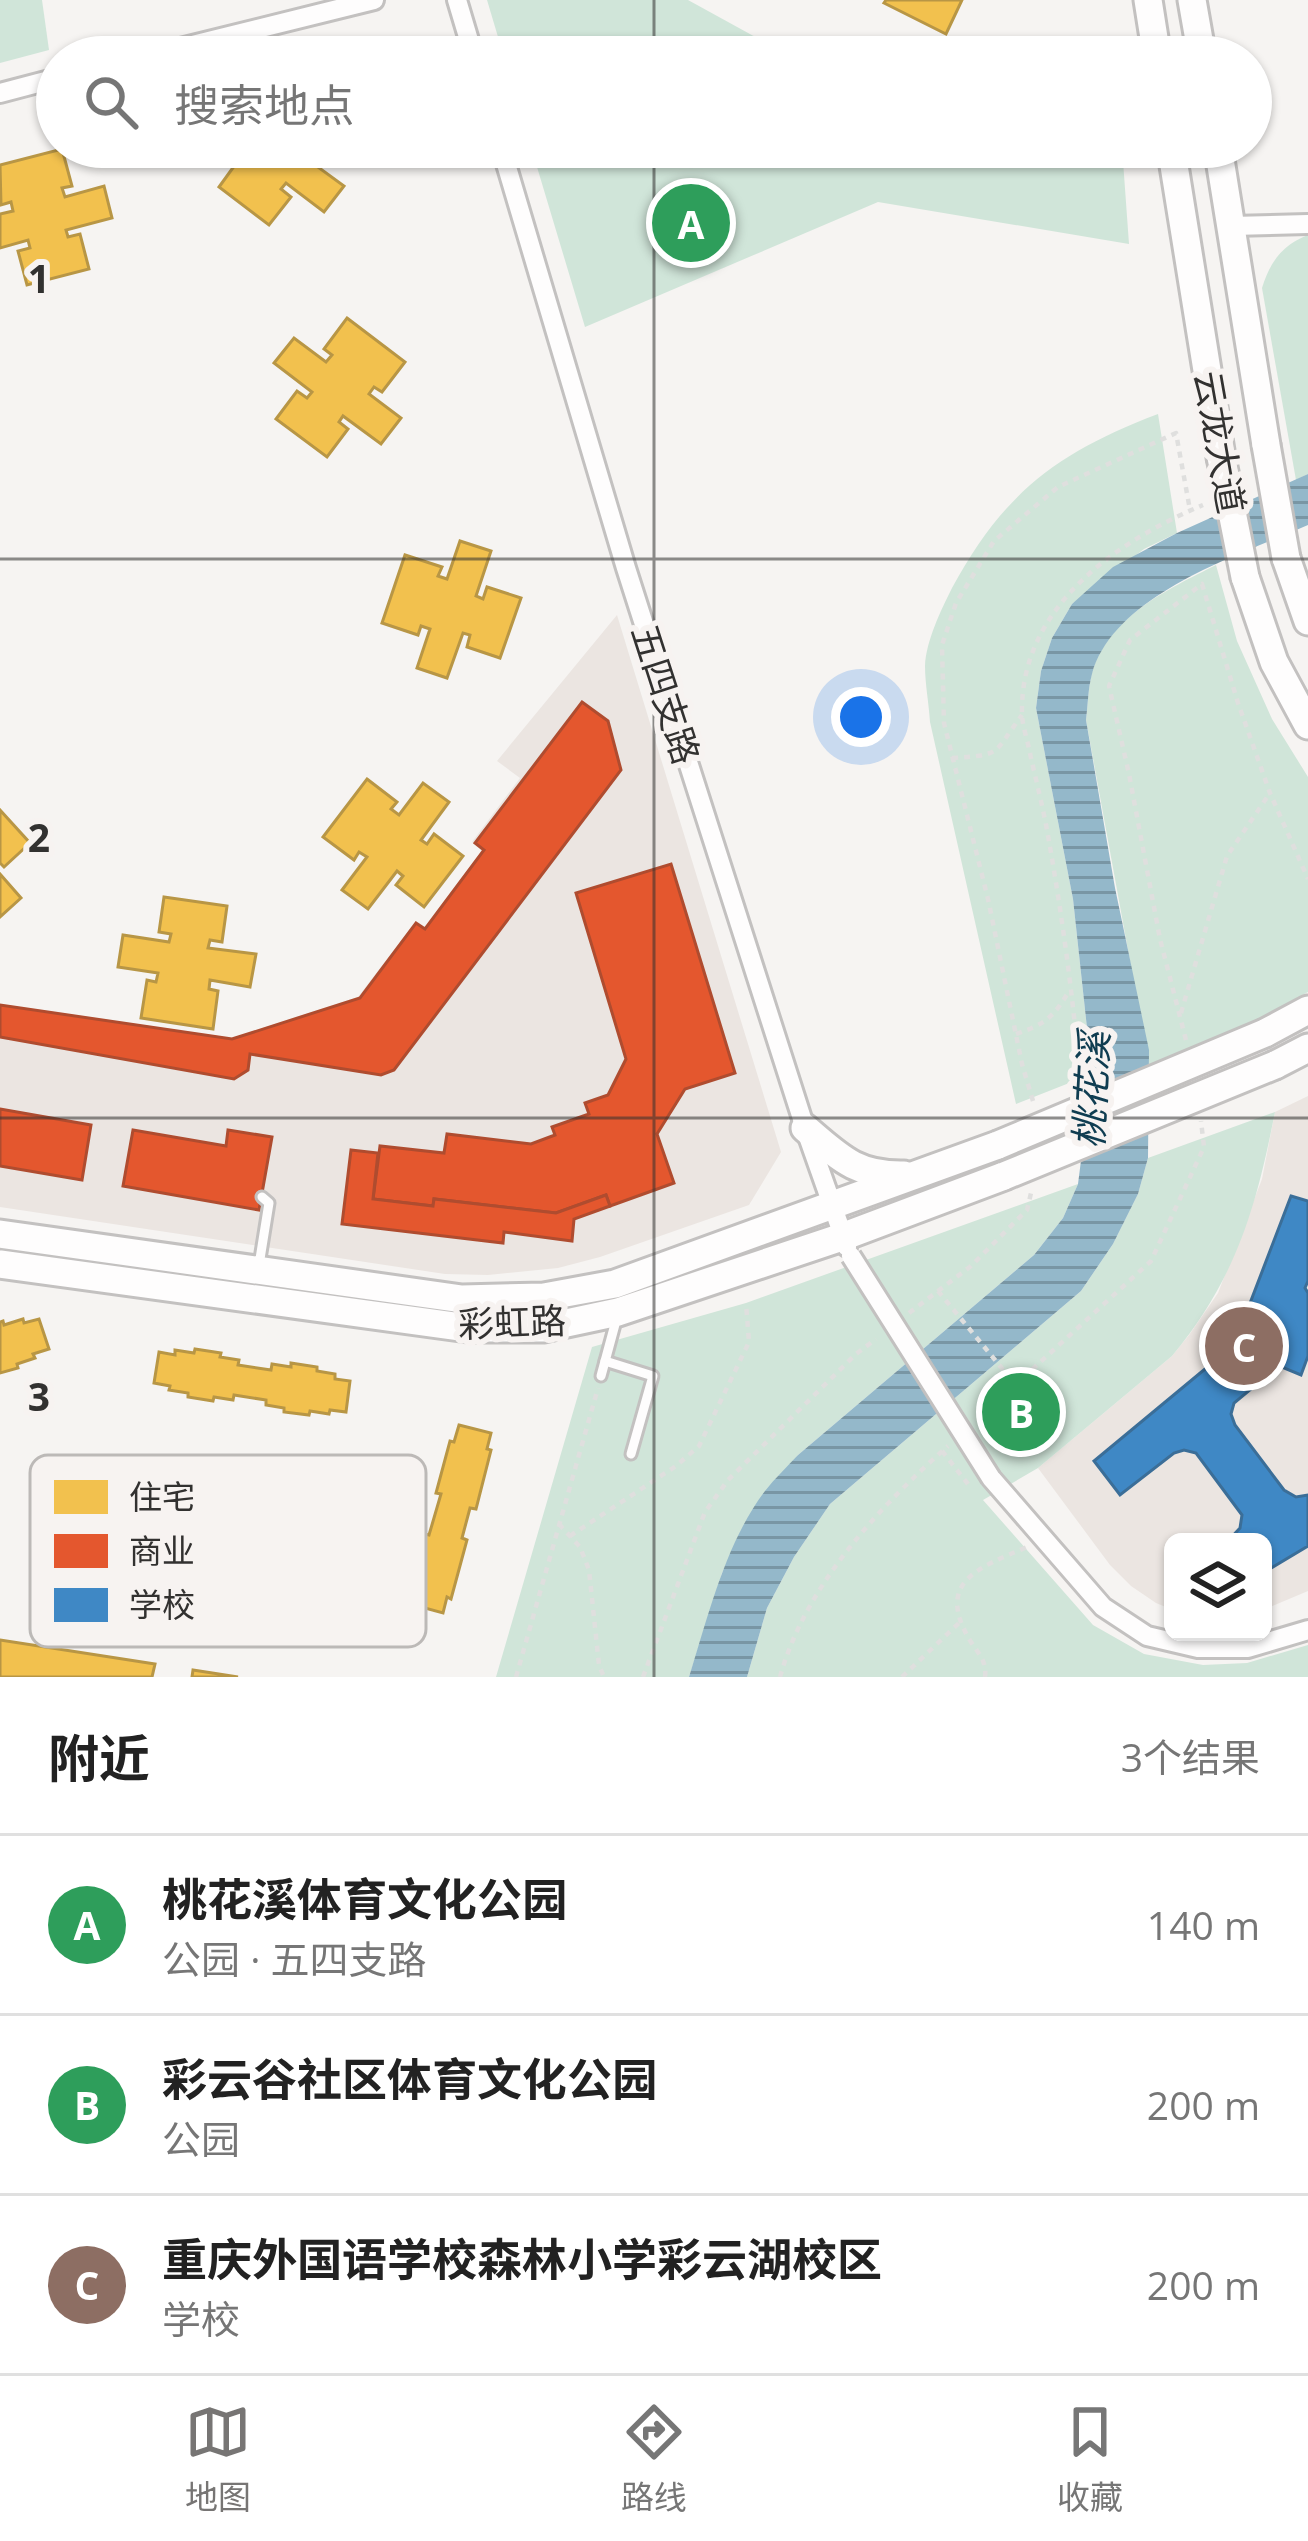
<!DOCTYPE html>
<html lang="zh">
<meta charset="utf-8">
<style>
:root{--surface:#fff;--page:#f6f6f6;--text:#222;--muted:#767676;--line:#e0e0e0;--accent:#777574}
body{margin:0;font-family:"Open Sans","Noto Sans SC",sans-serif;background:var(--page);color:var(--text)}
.controls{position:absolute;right:36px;bottom:36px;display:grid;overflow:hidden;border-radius:18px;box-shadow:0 3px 9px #0004}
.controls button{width:108px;height:108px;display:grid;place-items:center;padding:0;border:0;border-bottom:3px solid var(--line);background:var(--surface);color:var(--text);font:60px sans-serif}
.you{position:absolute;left:861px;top:717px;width:42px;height:42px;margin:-30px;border:9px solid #fff;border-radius:50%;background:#1a73e8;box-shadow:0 0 0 18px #1a73e833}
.badge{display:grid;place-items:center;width:78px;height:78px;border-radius:50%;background:var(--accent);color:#fff;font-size:39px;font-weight:700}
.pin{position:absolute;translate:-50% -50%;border:6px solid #fff;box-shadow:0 3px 12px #0006}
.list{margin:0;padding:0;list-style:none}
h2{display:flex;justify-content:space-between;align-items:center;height:156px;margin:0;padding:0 48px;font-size:51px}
h2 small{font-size:39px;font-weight:400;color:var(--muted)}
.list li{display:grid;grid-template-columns:78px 1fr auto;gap:36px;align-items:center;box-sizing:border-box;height:180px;padding:0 48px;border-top:3px solid var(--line)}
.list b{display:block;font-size:45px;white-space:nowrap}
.list p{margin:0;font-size:39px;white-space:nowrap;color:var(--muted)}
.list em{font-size:39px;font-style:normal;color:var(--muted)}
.icon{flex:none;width:66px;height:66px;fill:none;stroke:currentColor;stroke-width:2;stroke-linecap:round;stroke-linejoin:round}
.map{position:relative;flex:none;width:1308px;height:1677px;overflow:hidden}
.search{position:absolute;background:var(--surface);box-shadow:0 3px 9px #0004;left:36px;right:36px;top:36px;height:132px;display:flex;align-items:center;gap:30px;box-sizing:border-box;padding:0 42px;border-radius:66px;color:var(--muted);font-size:45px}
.sheet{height:696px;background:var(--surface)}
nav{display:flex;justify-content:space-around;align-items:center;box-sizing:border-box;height:168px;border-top:3px solid var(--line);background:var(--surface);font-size:33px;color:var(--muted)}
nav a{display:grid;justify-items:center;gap:6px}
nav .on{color:var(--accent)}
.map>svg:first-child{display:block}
.built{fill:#ebe5e1}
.park{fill:#d0e5d9}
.water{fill:url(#water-rules)}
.homes{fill:#f2c14e;stroke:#b89645;stroke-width:3}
.shops{fill:#e4572e;stroke:#af4c2f;stroke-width:3}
.schools{fill:#3f88c5;stroke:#3b6e98;stroke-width:3}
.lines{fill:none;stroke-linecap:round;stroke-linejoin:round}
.service-casing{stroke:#c3c1c0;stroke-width:15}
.minor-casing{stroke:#c3c1c0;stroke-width:24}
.secondary-casing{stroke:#c3c1c0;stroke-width:33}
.path{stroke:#dfdfde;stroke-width:4.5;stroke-dasharray:6 6;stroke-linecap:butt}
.service{stroke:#fefdfd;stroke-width:9}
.minor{stroke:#fefdfd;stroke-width:18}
.secondary{stroke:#fefdfd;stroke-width:27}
.minor-bridge-casing{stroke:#c3c1c0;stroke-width:24;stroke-linecap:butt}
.secondary-bridge-casing{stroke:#c3c1c0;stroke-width:33;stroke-linecap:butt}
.minor-bridge{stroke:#fefdfd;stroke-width:18}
.secondary-bridge{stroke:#fefdfd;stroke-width:27}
.grid{fill:none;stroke:#323130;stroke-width:3;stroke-opacity:0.55}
.labels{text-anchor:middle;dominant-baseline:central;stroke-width:12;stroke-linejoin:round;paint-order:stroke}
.street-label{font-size:36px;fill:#323130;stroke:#f7f3f1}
.water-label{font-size:39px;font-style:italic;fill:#0f3d51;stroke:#f7f3f1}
.key{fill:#f7f3f1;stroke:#bcb9b7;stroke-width:3}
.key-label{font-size:33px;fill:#323130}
.grid-label{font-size:39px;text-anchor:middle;font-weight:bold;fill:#323130;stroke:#f7f3f1;stroke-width:12;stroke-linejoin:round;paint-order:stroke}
</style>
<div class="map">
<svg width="1308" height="1677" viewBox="0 0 1308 1677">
<defs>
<pattern id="water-rules" width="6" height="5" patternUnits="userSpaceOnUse" patternTransform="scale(3)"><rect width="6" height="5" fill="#94b8ca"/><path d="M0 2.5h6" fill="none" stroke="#7996a4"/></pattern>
</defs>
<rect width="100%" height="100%" fill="#f6f4f2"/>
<g class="built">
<path d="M617,615L781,1152L749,1205L600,1257L558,1268L488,1275L445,1274L0,1207V1004L232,1038L358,997L416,921L425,927L482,851L472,842L520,778L497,761Z"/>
<path d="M1308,1096V1591L1263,1610V1542H1173V1610L1156,1603L1131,1586L1110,1565L1038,1468L1172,1356L1189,1335L1218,1293L1262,1179L1275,1112Z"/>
</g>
<g class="park">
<path d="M0,0H42L49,50L0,63Z"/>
<path d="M487,0H688L792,57H504Z"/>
<path d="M531,147H979C1014,155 1049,154 1084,153L1087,147H1122L1129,244L878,202L585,327Z"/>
<path d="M1308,235V474L1296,480L1262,288C1270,262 1282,245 1308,235Z"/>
<path d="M1158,414L1177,533L1144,549L1072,604L1052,638L1041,671L1036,708L1073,899L1092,1074L1016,1104L930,722C929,704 925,684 925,666C926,641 941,610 952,588C1004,492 1058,452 1158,414Z"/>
<path d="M1216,565L1237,641L1272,719L1308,777V992L1258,1019L1149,1065L1086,720C1088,705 1088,688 1092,673C1108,617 1168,589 1216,565Z"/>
<path d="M1275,1112C1256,1208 1236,1279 1172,1356L1038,1468L983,1500L1093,1625L1144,1654L1203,1665L1247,1663L1308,1645V1677H747L767,1608L794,1557L830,1504L1081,1291L1113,1244L1138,1194L1148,1158Z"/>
<path d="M1078,1184L1063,1218L1034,1255L798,1455L741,1531L722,1573L689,1677H496L592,1347L746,1303Z"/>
</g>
<path class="water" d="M1308,474V525C1239,555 1114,594 1092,674C1088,688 1088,705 1086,720L1115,888L1149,1050L1148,1158L1138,1194L1113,1244L1081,1291L830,1504L794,1557L767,1608L747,1677H689C709,1614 725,1544 765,1491C775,1478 787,1467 798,1455L1034,1255L1063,1218L1078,1184L1092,1074L1073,899L1036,708L1041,671L1052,638L1072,604L1113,567L1177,533Z"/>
<g class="homes">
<path d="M886,0H962L946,34L884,3Z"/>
<path d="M238,147H335L325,160L317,154L311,162L344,186L324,212L286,183L281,189L291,197L269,225L219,187L240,158L250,166L255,160Z"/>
<path d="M62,149L72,186L62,188L65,197L104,186L112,218L66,230L68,237L80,234L89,269L27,285L18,251L30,248L28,240L0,248V214L13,211L11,202L1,205L0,165Z"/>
<path d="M347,318L405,362L382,392L374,387L369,394L401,418L381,444L343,416L339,422L348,429L327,457L276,419L297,391L307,398L312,392L274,363L294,338L326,362L332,355L324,349Z"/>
<path d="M460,541L491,551L476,596L483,599L487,587L521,598L500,658L467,647L470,635L463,633L447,678L417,668L430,629L421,626L418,635L382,623L405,555L442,567L438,576L447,579Z"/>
<path d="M367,779L397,802L391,809L399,815L423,783L449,802L421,840L427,844L434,834L463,856L424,907L396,885L403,876L397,871L368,909L342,890L367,857L359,852L354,860L323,837Z"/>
<path d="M0,810L30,843L4,867L0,863Z"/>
<path d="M0,874L21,898L0,917Z"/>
<path d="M164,897L227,906L222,942L210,940L208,948L256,954L250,987L210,980L209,989L218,991L213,1029L141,1018L147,980L156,982L158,973L118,967L123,935L169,942L171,934L159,932Z"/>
<path d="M23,1319L24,1323L39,1319L49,1349L33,1354L35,1358L17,1364L18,1368L0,1373V1322L3,1321L4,1325Z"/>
<path d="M195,1349L221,1353L220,1357L239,1360L238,1365L271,1370L272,1364L291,1367V1363L317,1367V1371L335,1374V1379L350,1381L346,1412L330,1410L329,1414L310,1411L309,1415L284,1412V1408L266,1405V1400L234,1395L233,1400L214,1397L213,1401L188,1397V1393L169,1390L170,1386L154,1383L159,1352L175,1355V1350L194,1353Z"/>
<path d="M459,1425L491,1433L487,1449L491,1450L476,1509L470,1508L462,1538L467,1540L451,1599L447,1597L443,1613L410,1604L415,1587L411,1586L425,1534L429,1535L441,1494L436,1493L450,1441L454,1442Z"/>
<path d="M0,1640L155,1664L152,1677H0Z"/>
<path d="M193,1670L238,1677H192Z"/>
</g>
<g class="shops">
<path d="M582,702L608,721L621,770L394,1070L381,1075L250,1054L248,1070L234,1079L0,1037V1005L232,1039L360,998L416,923L425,929L484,850L475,843Z"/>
<path d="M671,864L735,1073L685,1089L657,1134L674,1183L610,1206L606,1195L556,1213L434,1199L433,1206L373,1199L380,1146L444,1153L447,1134L531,1144L555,1135L552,1127L589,1114L585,1103L608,1095L626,1059L576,893Z"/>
<path d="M0,1109L91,1125L82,1180L0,1166Z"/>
<path d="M133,1130L226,1146L228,1130L272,1137L259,1210L123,1186Z"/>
<path d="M351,1150L378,1153L373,1199L433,1206L434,1199L556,1213L606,1195L610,1206L574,1219L572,1241L504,1232L503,1243L342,1224Z"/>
</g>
<path class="schools" d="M1291,1196L1308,1201V1281L1305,1288L1308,1293V1356L1301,1375L1282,1367L1274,1370L1234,1403L1231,1414L1235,1425L1284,1490L1296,1497L1308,1495V1546L1263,1573V1542H1227L1240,1528L1242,1515L1196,1453L1184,1450L1174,1453L1120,1495L1094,1461L1234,1345Z"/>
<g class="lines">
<defs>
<g id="service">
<path d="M259,1265L269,1203L262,1197"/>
<path d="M605,1361L653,1376L631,1454"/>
<path d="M601,1376L617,1317"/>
</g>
<g id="minor">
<path d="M457,0L474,57"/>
<path d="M144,57L374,0"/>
<path d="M0,93L57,78"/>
<path d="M501,147L626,568L805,1128L847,1247"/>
<path d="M1232,226L1308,224"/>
<path d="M991,1478L1103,1607L1147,1636L1198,1648H1248L1308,1630"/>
</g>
<g id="secondary">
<path d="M1148,0L1157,57"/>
<path d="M1192,0L1202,57"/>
<path d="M1171,147L1221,457"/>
<path d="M1218,147L1266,445"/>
<path d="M1286,558L1308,621"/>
<path d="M1245,577L1274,662L1308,725"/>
<path d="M1265,1033L1308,1010"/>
<path d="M1275,1065L1308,1048"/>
<path d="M805,1128C839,1157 856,1176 904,1175"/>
<path d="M0,1234L462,1299L544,1297L615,1284L998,1145"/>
<path d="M0,1264L468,1328H543L618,1312L842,1237L1004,1176"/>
</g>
</defs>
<use href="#service" class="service-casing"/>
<use href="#minor" class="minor-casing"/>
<use href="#secondary" class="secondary-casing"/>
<g class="path">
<path d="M952,758C1003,755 993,754 1022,715"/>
<path d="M1181,1013L1227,856L1270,793"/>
<path d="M1016,1034C1045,1024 1053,1018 1069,991"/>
<path d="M1186,1040L1160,939L1129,774L1109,686L1130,640L1202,584L1238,703L1270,793L1308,879"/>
<path d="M1079,1067C1072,988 1061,908 1047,830C1042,803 1035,776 1029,749C1027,738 1022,725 1022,713C1020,607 1117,541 1203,505"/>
<path d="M1033,1101L1022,1064L988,899L944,723L942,645L956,603L994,541L1058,487L1176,433L1190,510"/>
<path d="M938,1291L1015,1384"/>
<path d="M909,1313L971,1266L1027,1210L1031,1193"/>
<path d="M979,1418L1151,1261L1204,1147L1201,1121"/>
<path d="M942,1451L968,1484"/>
<path d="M559,1524L580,1547L589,1570L599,1665L604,1677"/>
<path d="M570,1536L676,1466L699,1446L749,1342L746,1303"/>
<path d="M516,1677L598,1388"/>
<path d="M643,1677L705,1512L728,1480L856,1354L876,1339"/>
<path d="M780,1677C805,1586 879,1507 948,1446"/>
<path d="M902,1677L959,1623"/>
<path d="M985,1677C987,1662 979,1654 971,1642C934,1582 978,1568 1027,1547"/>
</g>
<use href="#service" class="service"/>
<use href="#minor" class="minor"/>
<use href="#secondary" class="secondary"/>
<defs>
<path id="minor-bridge" d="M851,1256L991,1478"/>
<g id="secondary-bridge">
<path d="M1266,445L1286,558"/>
<path d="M1221,457L1245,577"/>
<path d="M998,1145L1265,1033"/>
<path d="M1004,1176L1275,1065"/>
</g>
</defs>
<use href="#minor-bridge" class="minor-bridge-casing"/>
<use href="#secondary-bridge" class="secondary-bridge-casing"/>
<use href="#minor-bridge" class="minor-bridge"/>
<use href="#secondary-bridge" class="secondary-bridge"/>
</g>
<path class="grid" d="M654,0V57M654,147V1677M0,559H1308M0,1118H1308"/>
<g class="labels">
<g class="street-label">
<text transform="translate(1220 442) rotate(80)">云龙大道</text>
<text transform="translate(666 694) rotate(72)">五四支路</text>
<text transform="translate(512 1322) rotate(-2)">彩虹路</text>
</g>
<g class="water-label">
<text transform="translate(1090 1090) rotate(-87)">桃花溪</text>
</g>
</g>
<rect x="30" y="1455" width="396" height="192" rx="18" class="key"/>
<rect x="54" y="1480" width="54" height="34" fill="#f2c14e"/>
<rect x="54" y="1534" width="54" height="34" fill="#e4572e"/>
<rect x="54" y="1588" width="54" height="34" fill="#3f88c5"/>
<g class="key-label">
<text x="129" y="1509">住宅</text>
<text x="129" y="1563">商业</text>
<text x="129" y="1617">学校</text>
</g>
<g class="grid-label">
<text x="39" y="293">1</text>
<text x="39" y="852">2</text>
<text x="39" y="1411">3</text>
</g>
</svg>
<div class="controls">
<button><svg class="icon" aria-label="layers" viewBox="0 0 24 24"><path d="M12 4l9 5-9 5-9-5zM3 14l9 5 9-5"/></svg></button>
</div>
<div class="you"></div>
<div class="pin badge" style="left:691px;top:223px;background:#2e9e5b">A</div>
<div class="pin badge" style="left:1021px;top:1412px;background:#2e9e5b">B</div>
<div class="pin badge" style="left:1244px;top:1346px;background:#8d6e63">C</div>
<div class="search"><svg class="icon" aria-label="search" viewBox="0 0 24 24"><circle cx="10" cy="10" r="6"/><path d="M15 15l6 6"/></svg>搜索地点</div>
</div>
<section class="sheet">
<h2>附近<small>3个结果</small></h2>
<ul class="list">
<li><span class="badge" style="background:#2e9e5b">A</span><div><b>桃花溪体育文化公园</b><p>公园 · 五四支路</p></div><em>140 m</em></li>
<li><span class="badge" style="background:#2e9e5b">B</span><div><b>彩云谷社区体育文化公园</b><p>公园</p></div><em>200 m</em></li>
<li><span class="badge" style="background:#8d6e63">C</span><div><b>重庆外国语学校森林小学彩云湖校区</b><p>学校</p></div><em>200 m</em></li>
</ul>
</section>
<nav>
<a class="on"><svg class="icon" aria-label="map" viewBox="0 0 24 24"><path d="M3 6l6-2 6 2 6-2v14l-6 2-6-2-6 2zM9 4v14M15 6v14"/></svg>地图</a>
<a><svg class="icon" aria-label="directions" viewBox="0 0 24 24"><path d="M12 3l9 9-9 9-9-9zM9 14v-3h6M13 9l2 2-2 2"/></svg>路线</a>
<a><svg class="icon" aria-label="saved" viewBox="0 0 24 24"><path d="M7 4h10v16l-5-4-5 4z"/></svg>收藏</a>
</nav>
